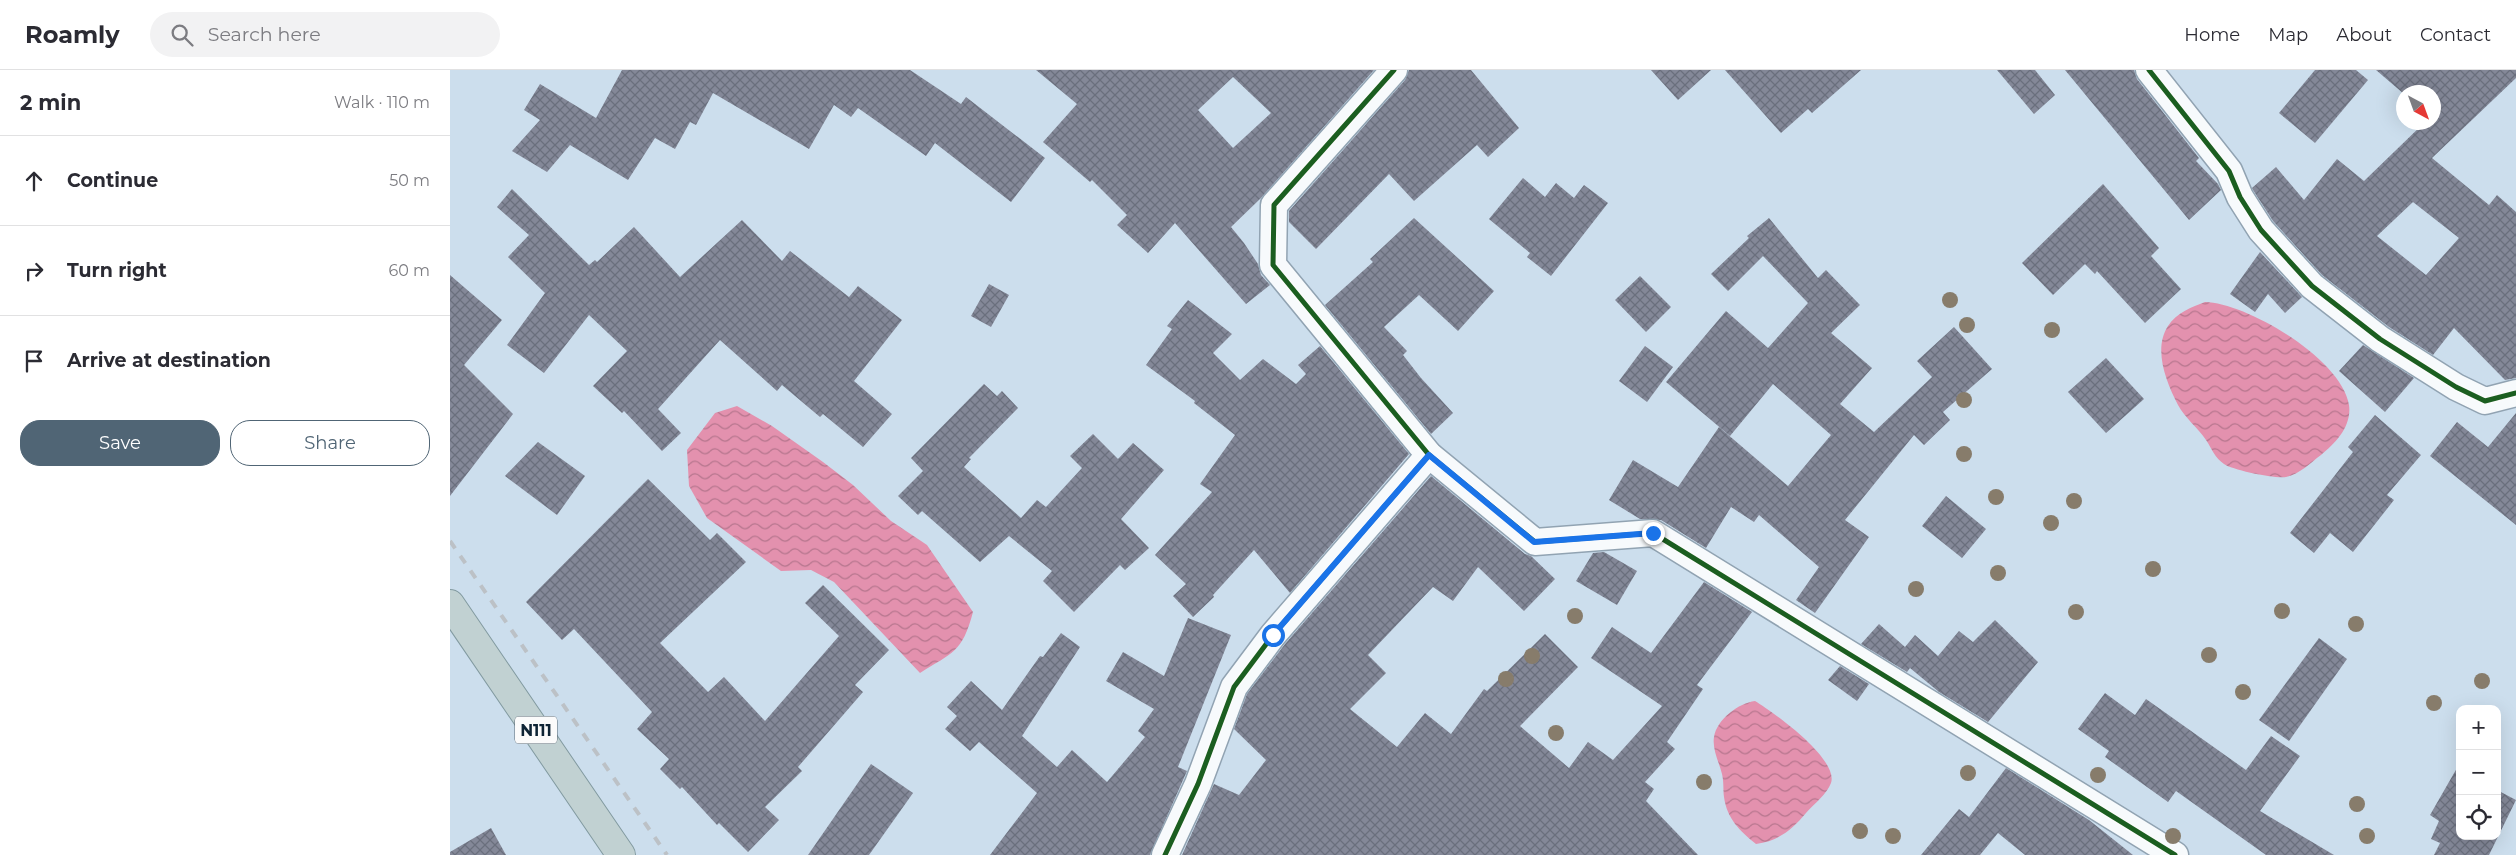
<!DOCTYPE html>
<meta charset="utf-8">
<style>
:root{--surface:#fff;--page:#f2f2f3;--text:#2b2b33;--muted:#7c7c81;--line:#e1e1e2;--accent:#506575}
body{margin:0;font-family:Montserrat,sans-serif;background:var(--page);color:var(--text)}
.controls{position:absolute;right:15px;bottom:15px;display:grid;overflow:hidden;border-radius:10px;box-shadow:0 5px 20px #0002}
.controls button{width:45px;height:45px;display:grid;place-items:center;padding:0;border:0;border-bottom:1px solid var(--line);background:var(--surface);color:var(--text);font:25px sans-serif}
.compass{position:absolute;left:1946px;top:15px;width:45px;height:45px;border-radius:50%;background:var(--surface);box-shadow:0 5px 20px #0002;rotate:139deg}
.stop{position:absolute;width:15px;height:15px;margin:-11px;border:4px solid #1a73e8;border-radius:50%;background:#fff}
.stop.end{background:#1a73e8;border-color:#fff;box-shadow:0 1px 5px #0008}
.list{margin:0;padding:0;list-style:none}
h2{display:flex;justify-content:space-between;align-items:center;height:65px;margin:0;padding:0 20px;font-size:21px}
h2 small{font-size:16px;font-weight:400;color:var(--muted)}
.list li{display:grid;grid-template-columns:32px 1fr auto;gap:15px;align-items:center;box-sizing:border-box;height:90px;padding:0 20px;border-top:1px solid var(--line)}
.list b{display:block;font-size:19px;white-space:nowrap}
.list em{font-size:16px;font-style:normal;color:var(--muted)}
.actions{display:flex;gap:10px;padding:15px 20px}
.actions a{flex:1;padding:11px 0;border:1px solid var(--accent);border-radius:20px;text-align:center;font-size:18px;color:var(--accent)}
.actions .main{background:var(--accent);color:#fff}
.icon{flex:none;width:28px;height:28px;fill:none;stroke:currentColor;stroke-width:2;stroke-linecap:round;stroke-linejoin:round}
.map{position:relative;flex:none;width:2066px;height:785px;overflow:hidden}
header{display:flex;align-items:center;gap:30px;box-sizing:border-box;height:70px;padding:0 25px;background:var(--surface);border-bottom:1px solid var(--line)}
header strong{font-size:24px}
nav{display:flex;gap:28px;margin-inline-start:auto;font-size:18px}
.search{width:350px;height:45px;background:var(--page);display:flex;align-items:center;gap:12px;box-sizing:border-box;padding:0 18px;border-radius:28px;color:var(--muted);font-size:19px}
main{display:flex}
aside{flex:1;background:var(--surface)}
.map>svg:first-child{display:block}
.water{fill:url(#water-waves)}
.building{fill:url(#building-cross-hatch);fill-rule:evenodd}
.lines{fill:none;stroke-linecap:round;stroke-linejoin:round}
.street-casing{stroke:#91a3b2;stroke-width:29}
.highway-casing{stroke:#829aa0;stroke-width:30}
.street{stroke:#f7fafc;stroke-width:26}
.highway{stroke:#c1d1d2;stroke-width:28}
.rail{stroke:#bcc1c6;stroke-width:4;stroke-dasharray:9 9;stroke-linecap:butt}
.cycleway-casing{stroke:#fbfbfb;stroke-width:8}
.cycleway{stroke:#1b5e20;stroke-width:5}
.tree{fill:#877c6b}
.route{stroke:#1a73e8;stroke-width:6}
.labels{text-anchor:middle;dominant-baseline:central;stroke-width:5;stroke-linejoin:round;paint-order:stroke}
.shield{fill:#fbfbfb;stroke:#556470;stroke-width:1}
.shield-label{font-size:16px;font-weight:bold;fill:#0e2435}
</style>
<header>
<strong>Roamly</strong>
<div class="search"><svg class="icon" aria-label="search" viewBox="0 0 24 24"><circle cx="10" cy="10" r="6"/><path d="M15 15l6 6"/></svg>Search here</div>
<nav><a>Home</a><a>Map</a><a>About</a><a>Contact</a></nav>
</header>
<main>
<aside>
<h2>2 min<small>Walk · 110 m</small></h2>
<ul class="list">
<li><svg class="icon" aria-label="ahead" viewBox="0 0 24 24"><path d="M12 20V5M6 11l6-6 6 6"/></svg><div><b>Continue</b></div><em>50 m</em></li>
<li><svg class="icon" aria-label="right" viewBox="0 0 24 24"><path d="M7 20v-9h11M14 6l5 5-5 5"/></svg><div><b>Turn right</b></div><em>60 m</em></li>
<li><svg class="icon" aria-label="arrive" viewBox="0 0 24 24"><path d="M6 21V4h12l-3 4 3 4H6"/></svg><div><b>Arrive at destination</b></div></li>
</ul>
<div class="actions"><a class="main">Save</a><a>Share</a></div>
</aside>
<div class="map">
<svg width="2066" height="785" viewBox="0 0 2066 785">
<defs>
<pattern id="water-waves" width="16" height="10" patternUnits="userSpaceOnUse" patternTransform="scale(1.25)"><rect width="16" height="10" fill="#e391ae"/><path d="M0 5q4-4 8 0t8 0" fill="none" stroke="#b6768e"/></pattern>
<pattern id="building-cross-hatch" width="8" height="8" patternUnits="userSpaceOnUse" patternTransform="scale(1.25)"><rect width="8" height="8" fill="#848898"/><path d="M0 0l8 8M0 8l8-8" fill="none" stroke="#6a6f7d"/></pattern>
</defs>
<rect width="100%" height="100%" fill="#ccdeed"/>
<g class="water">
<path d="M1755,232C1797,233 1892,289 1899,335C1902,356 1886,373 1871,385C1860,393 1850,404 1836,407C1826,409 1782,400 1774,394C1765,388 1762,379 1756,370C1748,358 1735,348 1728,335C1716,312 1703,279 1718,256C1726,243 1742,237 1755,232Z"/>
<path d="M287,336L322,356L373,392L403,415L441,451L477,475L523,542C512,583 503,582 470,603L384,512L361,500L331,501L257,448L239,416L237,380L265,343Z"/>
<path d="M1305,631C1323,642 1389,689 1381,713C1377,724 1364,734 1356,743C1342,760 1328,771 1306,774C1290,761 1277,749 1274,727C1273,720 1274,712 1272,704C1269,692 1262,679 1264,667C1267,649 1289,633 1305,631Z"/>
</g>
<g class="building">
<path d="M172,0H460L511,34L516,27L595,88L561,132L485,73L476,86L408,38L401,47L384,35L359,79L263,23L246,55L240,52L225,79L205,68L178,110L120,75L97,102L62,81L90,50L74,40L90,14L146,48Z"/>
<path d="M586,0H924L811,128L781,157L794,173L808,194L811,205L820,215L796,234L725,153L698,183L667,155L677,145L642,110L640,112L593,72L627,34ZM783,7L821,43L783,78L748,40Z"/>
<path d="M959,0H1021L1069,58L1038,87L1027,75L964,131L939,104L866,179L839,152V141L955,10Z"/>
<path d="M1201,0H1261L1228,30Z"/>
<path d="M1275,0H1411L1362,43L1358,39L1331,63Z"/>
<path d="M1547,0H1585L1605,25L1584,44Z"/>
<path d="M1615,0H1684L1687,9L1749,88L1746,91L1768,114L1771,120L1739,150Z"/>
<path d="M1865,0H1906L1918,10L1865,73L1829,43Z"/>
<path d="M1926,0H2066V8L1982,88L2039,135L2047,125L2066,142V308L2055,310L2004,258L1983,285L1939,257L1872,205L1823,151L1803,120L1802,118L1826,97L1854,130L1887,89L1914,111L1975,52H1984V22L1954,24ZM1963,132L2009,168L1976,205L1927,166Z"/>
<path d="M1073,108L1095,127L1106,113L1124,128L1134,115L1158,133L1101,206L1077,187L1080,183L1039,149Z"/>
<path d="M1653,114L1709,178L1701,186L1731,219L1695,253L1647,201L1645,204L1635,194L1603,225L1572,193Z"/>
<path d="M62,119L139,195L145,190L147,192L184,157L230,207L292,150L332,191L340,181L399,227L408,216L452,250L404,311L442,344L413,377L373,344L370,347L332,315L327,321L270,270L208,339L231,363L212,381L174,341L172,343L143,316L177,281L139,245L94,303L57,275L95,223L58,187L79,165L47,137Z"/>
<path d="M964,148L1044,221L1008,261L969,225L934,257L957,281L953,285L971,308L1003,343L981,364L875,235L923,192L920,189Z"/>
<path d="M1319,148L1368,208L1376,200L1410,235L1381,263L1422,298L1390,334L1424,362L1482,307L1467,291L1504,257L1542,299L1493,342L1500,350L1474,375L1464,365L1395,450L1419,467L1365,543L1346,530L1369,497L1309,445L1304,452L1281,437L1256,478L1211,450L1190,449L1159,430L1183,390L1228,417L1269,357L1338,416L1381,365L1323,314L1280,366L1216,312L1276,241L1318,278L1358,233L1313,186L1278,221L1261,204L1299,168L1297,166Z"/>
<path d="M1810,182L1852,227L1835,243L1818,224L1805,242L1780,224Z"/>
<path d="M0,205L52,250L14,295L63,344L0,426Z"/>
<path d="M1190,206L1221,237L1196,262L1165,230Z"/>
<path d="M539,214L559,225L541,257L521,246Z"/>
<path d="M738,230L782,264L763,283L790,310L813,289L846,314L856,304L848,295L870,276L959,384L840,523L804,480L763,525L764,527L743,547L723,526L736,514L705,485L762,422L750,414L785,365L744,333L745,331L696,295L722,259L717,256Z"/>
<path d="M1913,275L1964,308L1935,342L1889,301Z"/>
<path d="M1195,276L1223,297L1197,332L1169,311Z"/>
<path d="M1656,288L1694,329L1656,363L1618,322Z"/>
<path d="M534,314L547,326L552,321L568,338L519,388L521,389L514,397L571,448L587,430L596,437L632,398L620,386L643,364L668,389L683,373L714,400L671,449L699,478L675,500L670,495L624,542L593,511L602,501L559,466L530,492L472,441L468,445L448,426L473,401L461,388Z"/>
<path d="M2066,343V455L1980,386L2007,352L2038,377Z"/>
<path d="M1925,345L1971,385L1937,425L1944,430L1903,482L1880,463L1864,483L1840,463L1903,382L1898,377Z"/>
<path d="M88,372L135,406L107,445L55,406Z"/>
<path d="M981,406L1075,484L1081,486L1105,509L1074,541L1028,497L1003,531L983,517L918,585L936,603L900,639L947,677L975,643L1001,664L1034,619L1037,621L1095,564L1128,597L1070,656L1119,698L1138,672L1163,690L1212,636L1141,588L1162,557L1201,583L1254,512L1302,542L1247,615L1253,619L1217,672L1225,679L1195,712L1204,719L1196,731L1248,785H732L764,714L789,725L816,690L784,659L797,624L835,574Z"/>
<path d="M198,409L260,470L267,463L296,492L210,573L258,622L274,607L315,651L389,566L355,533L373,515L439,580L405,615L413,622L348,697L352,701L315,737L329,750L298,782L269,753L267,755L232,717L230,719L210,699L219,689L187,659L202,642L124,559L112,570L76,532Z"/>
<path d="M1496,426L1536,459L1512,488L1472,456Z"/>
<path d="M1154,482L1187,501L1167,535L1126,511L1143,483Z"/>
<path d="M738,548L781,565L728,697L737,701L700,785H540L587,723L529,672L520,681L495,659L507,646L497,637L521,611L552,640L590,586L593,587L611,563L630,577L572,666L607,697L622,680L657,712L695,667L688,661L704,639L656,611L673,582L714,606Z"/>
<path d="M1545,550L1588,592L1538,652L1489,622L1460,598L1457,602L1411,574L1429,554L1455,577L1465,565L1488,586L1509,561L1523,572Z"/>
<path d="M1869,568L1897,589L1839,671L1809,650Z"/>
<path d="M1390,596L1419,614L1407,631L1378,610Z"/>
<path d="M1655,623L1685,645L1696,629L1796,700L1821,666L1850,686L1810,741L1884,785H1816L1726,721L1718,732L1655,687L1659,681L1628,659Z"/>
<path d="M421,694L463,723L419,785H358Z"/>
<path d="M1556,698L1639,750L1683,785H1575L1548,763L1530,785H1471L1509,739L1519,747Z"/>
<path d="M2007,698L2010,699V766H2047V720L2066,730L2039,785H1984L1990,773L1981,769L1989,751L1980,745Z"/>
<path d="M41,758L56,785H0V782Z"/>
</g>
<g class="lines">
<defs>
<g id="street">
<path d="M944,0L824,135L823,195L979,385L1085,472L1203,463L1725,785"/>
<path d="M1699,0L1779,101L1790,127L1811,160L1862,216L1930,269L2006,317L2035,331L2066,323"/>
<path d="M715,785L748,714L784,617L823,565L979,385"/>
</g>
<path id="highway" d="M0,534L171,785"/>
</defs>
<use href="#street" class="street-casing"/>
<use href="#highway" class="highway-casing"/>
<use href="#street" class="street"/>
<use href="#highway" class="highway"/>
<path class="rail" d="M0,471L217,785"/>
<defs>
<g id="cycleway">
<path d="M944,0L824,135L823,195L979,385L1085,472L1203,463L1725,785"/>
<path d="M1699,0L1779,101L1790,127L1811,160L1862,216L1930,269L2006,317L2035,331L2066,323"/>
<path d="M715,785L748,714L784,617L823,565L979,385"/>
</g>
</defs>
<use href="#cycleway" class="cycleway-casing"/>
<use href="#cycleway" class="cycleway"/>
</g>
<g class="tree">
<circle cx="1500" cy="230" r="8"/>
<circle cx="1517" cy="255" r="8"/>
<circle cx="1602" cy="260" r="8"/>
<circle cx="1514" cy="330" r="8"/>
<circle cx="1514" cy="384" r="8"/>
<circle cx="1546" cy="427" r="8"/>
<circle cx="1624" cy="431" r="8"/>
<circle cx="1601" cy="453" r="8"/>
<circle cx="1703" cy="499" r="8"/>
<circle cx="1548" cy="503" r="8"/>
<circle cx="1466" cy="519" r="8"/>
<circle cx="1832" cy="541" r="8"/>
<circle cx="1626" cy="542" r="8"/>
<circle cx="1125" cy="546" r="8"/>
<circle cx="1906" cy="554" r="8"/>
<circle cx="1759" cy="585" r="8"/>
<circle cx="1082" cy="586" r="8"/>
<circle cx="1056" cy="609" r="8"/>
<circle cx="2032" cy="611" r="8"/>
<circle cx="1793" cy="622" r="8"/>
<circle cx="1984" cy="633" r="8"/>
<circle cx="1106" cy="663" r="8"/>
<circle cx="1518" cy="703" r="8"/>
<circle cx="1648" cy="705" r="8"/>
<circle cx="1254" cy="712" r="8"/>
<circle cx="1907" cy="734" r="8"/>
<circle cx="1410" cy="761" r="8"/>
<circle cx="1443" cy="766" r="8"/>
<circle cx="1723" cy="766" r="8"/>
<circle cx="1917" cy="766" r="8"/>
</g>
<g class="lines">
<path class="route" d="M823,565L979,385L1084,472L1203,463"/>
</g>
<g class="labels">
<rect class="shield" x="65" y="646.5" width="42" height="27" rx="4"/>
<g class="shield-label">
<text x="86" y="660">N111</text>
</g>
</g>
</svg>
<div class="controls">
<button>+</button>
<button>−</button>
<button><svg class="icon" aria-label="locate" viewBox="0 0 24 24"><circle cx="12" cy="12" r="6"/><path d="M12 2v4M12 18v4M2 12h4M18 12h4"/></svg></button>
</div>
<svg class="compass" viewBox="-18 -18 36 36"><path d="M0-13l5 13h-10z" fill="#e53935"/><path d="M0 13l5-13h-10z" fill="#7c7c81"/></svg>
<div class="stop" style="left:823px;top:565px"></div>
<div class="stop end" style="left:1203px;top:463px"></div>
</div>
</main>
